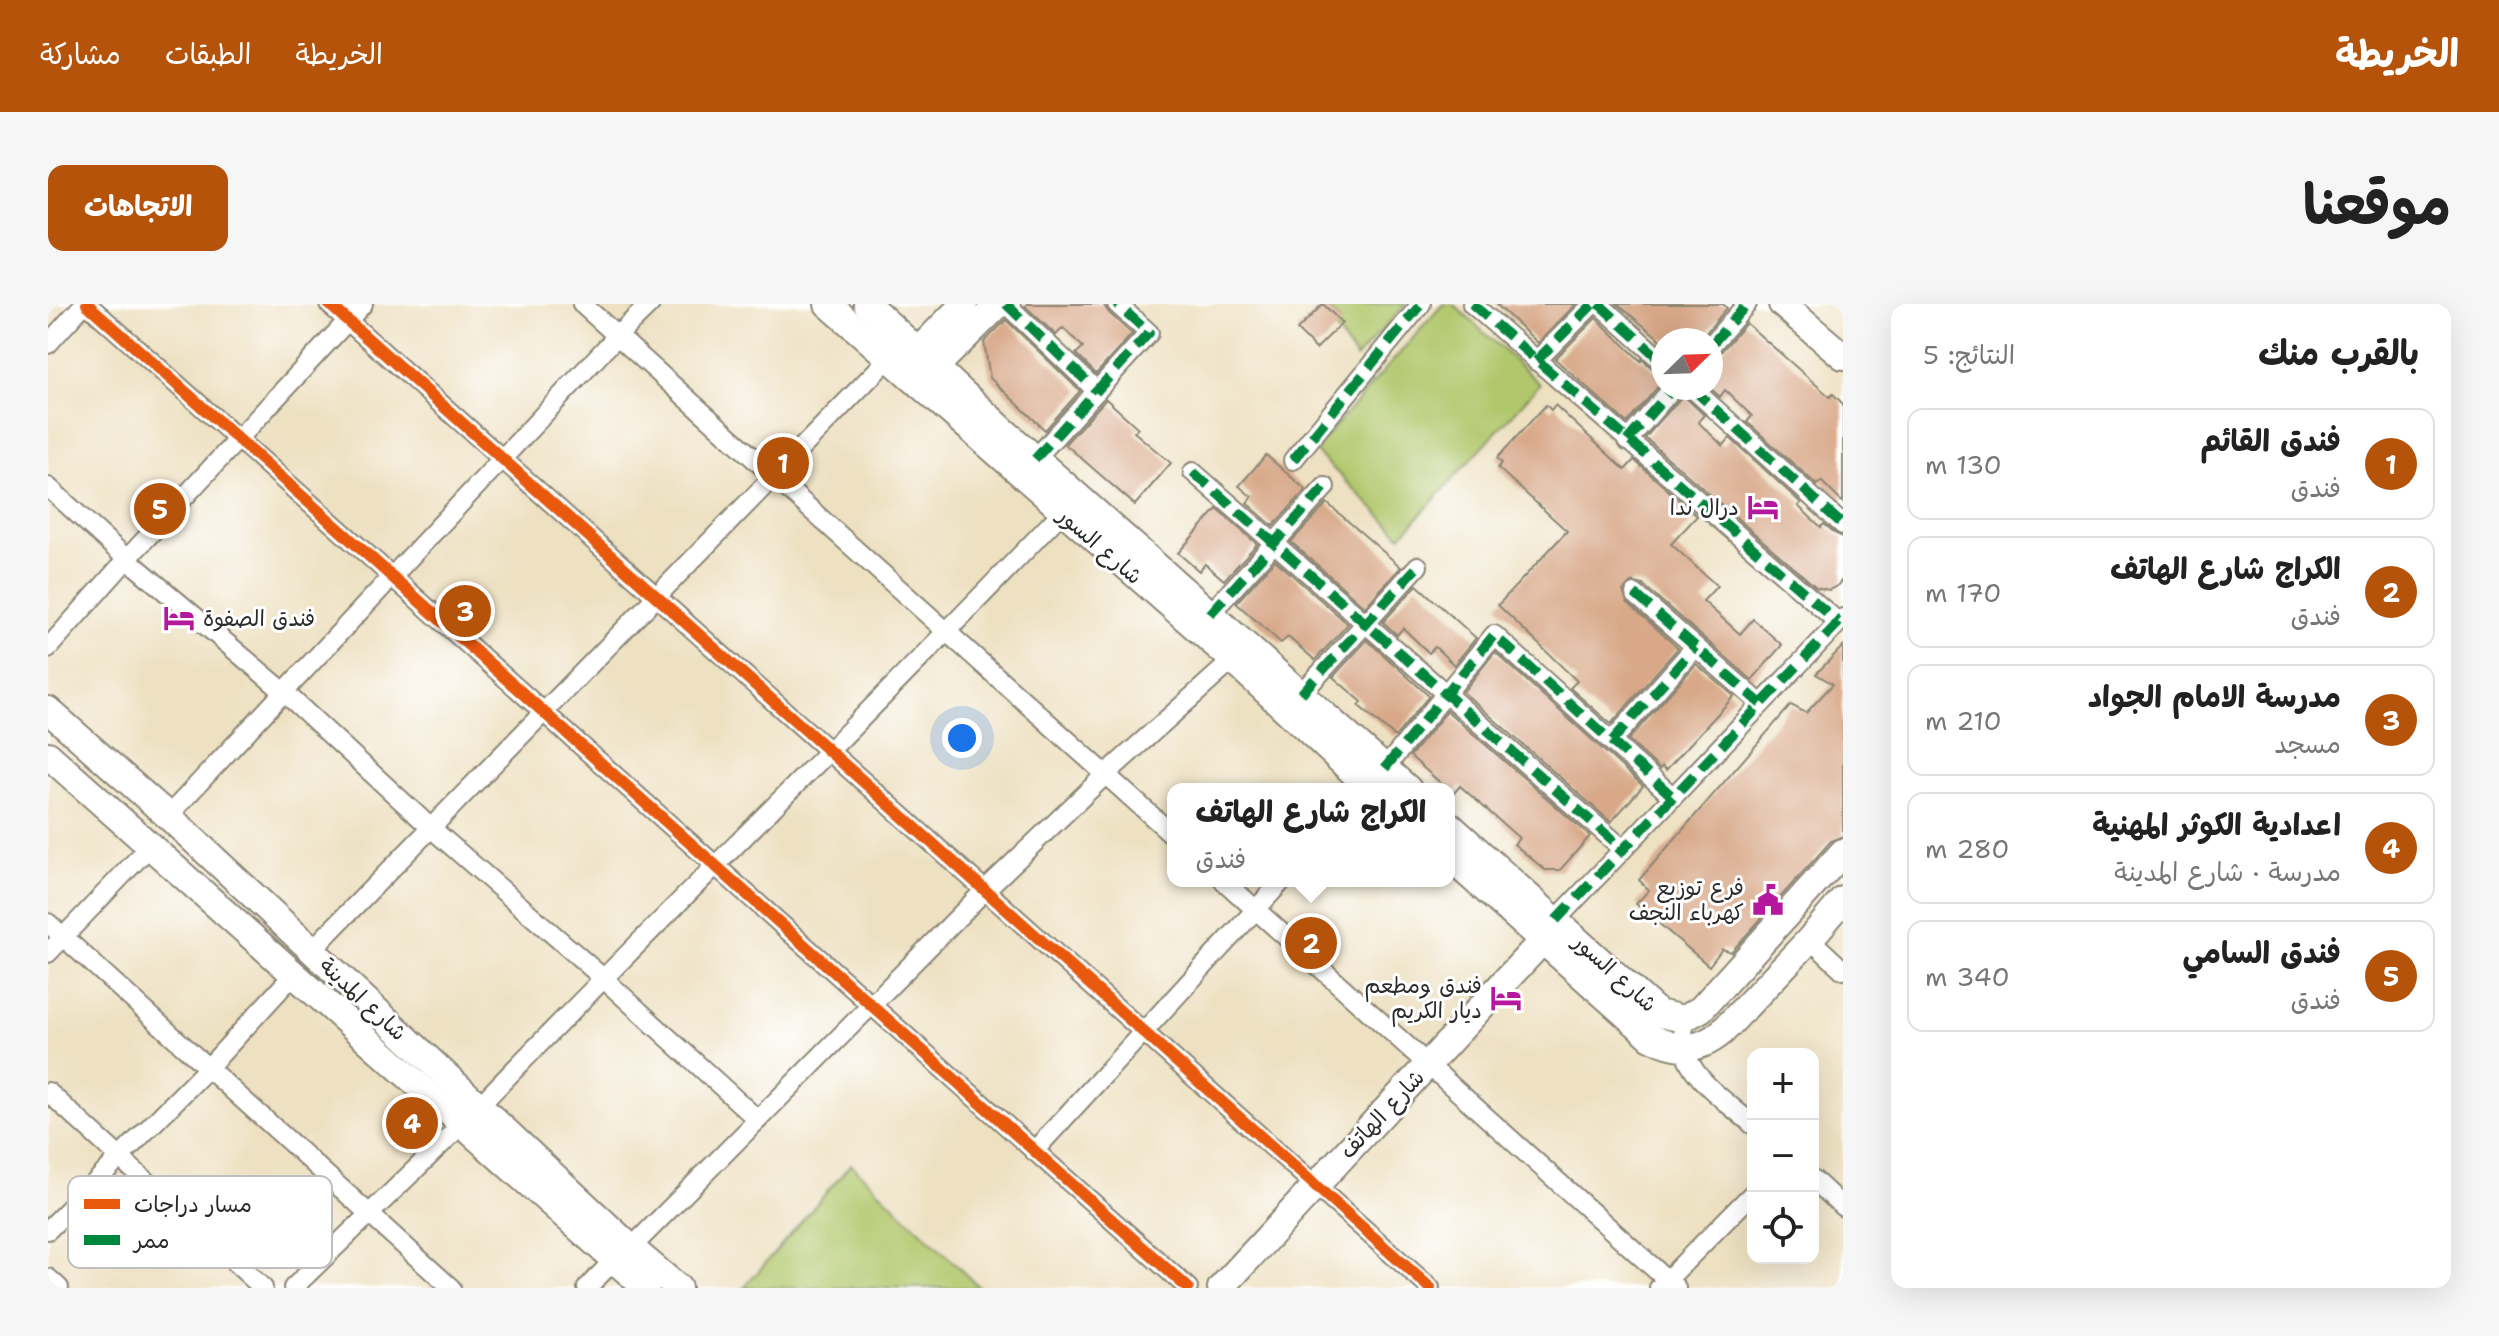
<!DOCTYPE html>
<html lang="ar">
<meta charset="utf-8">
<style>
:root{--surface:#fff;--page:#f6f6f6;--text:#222;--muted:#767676;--line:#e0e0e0;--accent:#b45309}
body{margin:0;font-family:"Shantell Sans","Playpen Sans Arabic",sans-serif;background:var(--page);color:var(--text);direction:rtl}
.controls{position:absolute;right:24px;bottom:24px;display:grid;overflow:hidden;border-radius:16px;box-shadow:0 8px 32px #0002}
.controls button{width:72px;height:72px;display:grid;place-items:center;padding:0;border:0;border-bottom:2px solid var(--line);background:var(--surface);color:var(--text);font:40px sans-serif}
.compass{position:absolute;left:1603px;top:24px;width:72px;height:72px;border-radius:50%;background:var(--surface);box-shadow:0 8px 32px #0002;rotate:67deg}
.you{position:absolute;left:914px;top:434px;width:28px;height:28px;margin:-20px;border:6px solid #fff;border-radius:50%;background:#1a73e8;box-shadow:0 0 0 12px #1a73e833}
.badge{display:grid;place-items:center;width:52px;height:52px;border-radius:50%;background:var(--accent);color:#fff;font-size:26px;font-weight:700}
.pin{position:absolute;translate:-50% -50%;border:4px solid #fff;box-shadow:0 2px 8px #0006}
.popup{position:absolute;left:1119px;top:479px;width:288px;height:104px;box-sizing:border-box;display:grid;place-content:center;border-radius:16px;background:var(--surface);filter:drop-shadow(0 2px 6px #0005);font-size:26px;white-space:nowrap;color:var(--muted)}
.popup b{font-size:30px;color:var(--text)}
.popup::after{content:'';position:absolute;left:50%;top:100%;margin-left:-16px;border:16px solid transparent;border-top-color:var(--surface)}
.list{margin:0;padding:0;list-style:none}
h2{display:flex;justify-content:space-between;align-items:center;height:104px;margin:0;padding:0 32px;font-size:34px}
h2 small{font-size:26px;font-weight:400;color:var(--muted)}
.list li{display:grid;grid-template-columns:52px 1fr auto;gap:24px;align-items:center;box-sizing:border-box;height:112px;margin:0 16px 16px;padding:0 16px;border:2px solid var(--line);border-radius:16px}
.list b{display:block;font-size:30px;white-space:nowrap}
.list p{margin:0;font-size:26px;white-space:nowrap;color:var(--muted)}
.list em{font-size:26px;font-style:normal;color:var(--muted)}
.icon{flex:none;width:44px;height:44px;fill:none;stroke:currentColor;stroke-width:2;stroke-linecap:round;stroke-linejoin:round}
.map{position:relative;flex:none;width:1795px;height:984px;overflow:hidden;direction:ltr;border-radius:16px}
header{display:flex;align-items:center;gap:48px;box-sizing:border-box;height:112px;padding:0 40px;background:var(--accent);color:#fff}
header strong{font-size:38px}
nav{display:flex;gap:44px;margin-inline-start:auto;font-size:28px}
.intro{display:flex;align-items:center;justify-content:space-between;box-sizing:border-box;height:192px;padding:0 48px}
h1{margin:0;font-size:56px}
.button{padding:20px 36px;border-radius:16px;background:var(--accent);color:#fff;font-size:28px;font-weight:700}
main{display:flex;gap:48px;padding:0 48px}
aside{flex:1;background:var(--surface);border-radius:16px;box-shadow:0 8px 32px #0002}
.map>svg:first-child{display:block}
.green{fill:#b1c76c;stroke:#6e794c;stroke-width:2}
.building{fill:#d8a888}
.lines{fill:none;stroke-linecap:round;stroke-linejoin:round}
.street-casing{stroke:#8c8676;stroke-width:22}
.secondary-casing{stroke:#8c8676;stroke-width:30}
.street{stroke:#fff;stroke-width:18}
.secondary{stroke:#fff;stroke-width:26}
.quiet{stroke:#00873e;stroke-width:10;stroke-dasharray:20 10;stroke-linecap:butt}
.cycleway-casing{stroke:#fff;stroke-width:17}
.cycleway{stroke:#e8590c;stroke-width:12}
.labels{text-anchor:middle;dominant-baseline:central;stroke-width:6;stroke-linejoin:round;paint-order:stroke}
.poi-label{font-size:22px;fill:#2b2b2b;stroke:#fff;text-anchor:end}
.street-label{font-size:22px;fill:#2b2b2b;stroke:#fff}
.key{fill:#fff;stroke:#bfbfbf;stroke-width:2}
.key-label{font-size:22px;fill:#2b2b2b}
</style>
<header>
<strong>الخريطة</strong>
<nav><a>الخريطة</a><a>الطبقات</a><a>مشاركة</a></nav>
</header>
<div class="intro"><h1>موقعنا</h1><a class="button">الاتجاهات</a></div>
<main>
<aside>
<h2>بالقرب منك<small>النتائج: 5</small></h2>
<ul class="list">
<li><span class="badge">1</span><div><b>فندق القائم</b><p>فندق</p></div><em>130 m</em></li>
<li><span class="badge">2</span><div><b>الكراج شارع الهاتف</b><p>فندق</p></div><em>170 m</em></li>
<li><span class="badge">3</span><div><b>مدرسة الامام الجواد</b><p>مسجد</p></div><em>210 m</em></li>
<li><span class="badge">4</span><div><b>اعدادية الكوثر المهنية</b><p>مدرسة · شارع المدينة</p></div><em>280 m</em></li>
<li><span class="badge">5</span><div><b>فندق السامي</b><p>فندق</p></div><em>340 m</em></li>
</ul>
</aside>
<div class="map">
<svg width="1795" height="984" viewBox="0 0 1795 984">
<rect width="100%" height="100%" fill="#fff"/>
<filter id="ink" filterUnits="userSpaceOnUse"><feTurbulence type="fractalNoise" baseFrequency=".0125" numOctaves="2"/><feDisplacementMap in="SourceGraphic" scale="16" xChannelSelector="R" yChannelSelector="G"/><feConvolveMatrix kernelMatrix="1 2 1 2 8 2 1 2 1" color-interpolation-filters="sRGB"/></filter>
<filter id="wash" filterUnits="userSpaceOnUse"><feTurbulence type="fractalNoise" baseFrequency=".006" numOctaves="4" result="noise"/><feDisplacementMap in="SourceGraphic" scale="32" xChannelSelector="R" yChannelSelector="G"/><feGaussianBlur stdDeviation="1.8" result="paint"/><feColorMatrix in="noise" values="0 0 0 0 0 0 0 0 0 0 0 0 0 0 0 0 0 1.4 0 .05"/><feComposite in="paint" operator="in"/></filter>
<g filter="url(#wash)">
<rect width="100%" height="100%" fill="#eee1c2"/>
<g class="green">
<path d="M1269,0H1358L1308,54L1287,25L1293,18L1276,0L1271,4Z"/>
<path d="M1395,0H1405L1492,80L1353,232L1266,146Z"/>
<path d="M803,860L932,984H696Z"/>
</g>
<g id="blocks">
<g class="building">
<path d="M979,0H1055L1061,9L1084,30L1048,70L1028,50L1035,43L1015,24L1008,31L977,2Z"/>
<path d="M1275,0L1294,19L1268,45L1249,26Z"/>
<path d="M1448,0H1528L1490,39Z"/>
<path d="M1569,0H1675L1679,4L1652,36H1615V42L1611,38L1613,36Z"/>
<path d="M1548,14L1593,57L1594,55L1607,67L1615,70V77L1579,119L1507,55Z"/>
<path d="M958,16L1032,87L997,126L942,74L936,38Z"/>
<path d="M1698,19L1782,93L1785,90L1795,100V199L1773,177L1769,181L1699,118L1704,112L1677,86L1672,93L1662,84L1663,53L1672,49Z"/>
<path d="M1635,91L1656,111L1650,118L1675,142L1682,134L1753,199L1750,202L1773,223L1776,220L1788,230L1795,233V275L1789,282L1781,286L1768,283L1597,134Z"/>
<path d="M1058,95L1090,124L1086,128L1123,159L1087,201L1017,140Z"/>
<path d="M1498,101L1503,106L1507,101L1577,166L1586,156L1649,212L1623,240L1669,282L1655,297L1692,330L1705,315L1734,341L1704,376L1595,281L1584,278L1575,287L1579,298L1630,344L1563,420L1522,384L1529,377L1450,301L1519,227L1450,164L1454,159L1449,154Z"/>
<path d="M1218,151L1258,186L1225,222L1199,199L1204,193L1191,182Z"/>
<path d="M1279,199L1353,263L1317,303L1243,238Z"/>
<path d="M1169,205L1209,240L1176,276L1157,260L1151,267L1130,249Z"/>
<path d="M1227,256L1300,320L1267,356L1240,333L1233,339L1188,299Z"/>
<path d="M1369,281L1428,334L1406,361L1387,343L1381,349L1355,324L1349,331L1335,318Z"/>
<path d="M1319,336L1381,392L1347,433L1311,402L1314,398L1285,373Z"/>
<path d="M1795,342V532L1783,537L1683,648L1674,645L1661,662L1588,600L1601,586L1591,576L1743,401L1758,409L1785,380L1768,370Z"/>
<path d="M1447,348L1595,482L1563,518L1415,388Z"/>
<path d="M1648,360L1686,392L1618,466L1614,462L1612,465L1580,436Z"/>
<path d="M1399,407L1542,532L1512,566H1497L1466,540L1471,534L1412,482L1405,490L1362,452Z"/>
</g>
</g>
</g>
<g filter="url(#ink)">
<use href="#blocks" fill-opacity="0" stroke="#8c8676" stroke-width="2"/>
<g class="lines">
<defs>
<g id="street">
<path d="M39,0L1140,984"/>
<path d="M281,0L1382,984"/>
<path d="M534,0L1125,531"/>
<path d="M958,0L1049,87"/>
<path d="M1424,0L1790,318"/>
<path d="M1551,0L1615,58"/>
<path d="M0,40L36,0"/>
<path d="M1663,41L1699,0"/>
<path d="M1488,57L1545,0"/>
<path d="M1644,84L1795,221"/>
<path d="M1579,137L1625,84"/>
<path d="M987,155L1101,29L1069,0"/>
<path d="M1245,156L1373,0"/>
<path d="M1145,168L1575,545"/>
<path d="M0,183L79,255L235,387L383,524L555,674L710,816"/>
<path d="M1587,290L1713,400"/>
<path d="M1162,310L1277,183"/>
<path d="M0,344L79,255L315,0"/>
<path d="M1253,390L1370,262"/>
<path d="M1564,437L1647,343"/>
<path d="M1337,464L1446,331L1625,493"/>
<path d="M120,512L569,32L602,0"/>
<path d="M1176,577L1628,984"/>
<path d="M0,619L403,984"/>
<path d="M1501,626L1508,616L1795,314"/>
<path d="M1762,635L1795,666"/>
<path d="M263,647L841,54"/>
<path d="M0,649L102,542"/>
<path d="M1635,715C1636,727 1634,741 1639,753C1650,780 1684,802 1705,821"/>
<path d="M0,788L215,984"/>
<path d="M432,801C624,602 823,409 1014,208"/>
<path d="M986,847L1234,577"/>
<path d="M1765,875L1795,903"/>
<path d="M0,926L160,764L246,670"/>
<path d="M583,944L937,586L1057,471L1185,356"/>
<path d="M0,974L11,984"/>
<path d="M245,984L414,820"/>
<path d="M539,984L566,956"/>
<path d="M1611,984L1705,889"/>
</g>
<g id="secondary">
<path d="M780,0L1185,356L1323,485"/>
<path d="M819,0L957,128L1360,485"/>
<path d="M1734,0L1795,52"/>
<path d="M861,56L916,0"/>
<path d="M878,72L951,0"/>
<path d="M0,406L120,512L583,944L630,984"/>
<path d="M0,451L598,984"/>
<path d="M1401,521L1610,709L1635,715L1653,705L1795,548"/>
<path d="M1401,553L1603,733C1630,747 1650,748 1674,728L1762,635L1795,596"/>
<path d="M1173,984L1495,636"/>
</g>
</defs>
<use href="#street" class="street-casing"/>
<use href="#secondary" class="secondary-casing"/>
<use href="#street" class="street"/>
<use href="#secondary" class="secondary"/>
<g class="quiet">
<path d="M958,0L1049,87"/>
<path d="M1424,0L1790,318"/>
<path d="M1551,0L1615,58"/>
<path d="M1663,41L1699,0"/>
<path d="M1488,57L1545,0"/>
<path d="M1644,84L1795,221"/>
<path d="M1579,137L1625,84"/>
<path d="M987,155L1101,29L1069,0"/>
<path d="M1245,156L1373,0"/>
<path d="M1145,168L1575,545"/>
<path d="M1587,290L1713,400"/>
<path d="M1162,310L1277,183"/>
<path d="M1253,390L1370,262"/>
<path d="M1564,437L1647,343"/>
<path d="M1337,464L1446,331L1625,493"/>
<path d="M1508,616L1795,314"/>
</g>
<defs>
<g id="cycleway">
<path d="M39,0L1140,984"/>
<path d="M281,0L1382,984"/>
</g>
</defs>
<use href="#cycleway" class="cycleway-casing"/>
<use href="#cycleway" class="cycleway"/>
</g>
</g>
<defs>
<symbol id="hotel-bare" viewBox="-9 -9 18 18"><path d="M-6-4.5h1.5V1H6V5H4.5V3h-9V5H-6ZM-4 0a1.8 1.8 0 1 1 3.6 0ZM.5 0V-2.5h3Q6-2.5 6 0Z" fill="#b5179e" stroke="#fff" stroke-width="2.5" paint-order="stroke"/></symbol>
<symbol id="civic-bare" viewBox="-9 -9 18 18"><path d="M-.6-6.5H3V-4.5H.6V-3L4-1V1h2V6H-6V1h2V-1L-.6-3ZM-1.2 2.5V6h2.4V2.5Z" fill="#b5179e" stroke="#fff" stroke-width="2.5" paint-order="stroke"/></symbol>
</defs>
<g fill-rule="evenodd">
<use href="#hotel-bare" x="1693" y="181" width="44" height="44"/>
<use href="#hotel-bare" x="109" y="292" width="44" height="44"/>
<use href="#civic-bare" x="1698" y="574" width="44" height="44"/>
<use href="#hotel-bare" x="1436" y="672" width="44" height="44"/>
</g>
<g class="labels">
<g class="poi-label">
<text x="1691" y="203">درال ندا</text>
<text x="155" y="314" text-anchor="start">فندق الصفوة</text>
<text x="1696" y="583">فرع توزيع<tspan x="1696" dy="25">كهرباء النجف</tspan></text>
<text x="1434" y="681">فندق ومطعم<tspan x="1434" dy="25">ديار الكريم</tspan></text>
</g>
<g class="street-label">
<text transform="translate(1052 242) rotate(41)">شارع السور</text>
<text transform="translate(1567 669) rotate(42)">شارع السور</text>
<text transform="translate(315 695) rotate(43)">شارع المدينة</text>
<text transform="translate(1334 810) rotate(-47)">شارع الهاتف</text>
</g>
</g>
<rect x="20" y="872" width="264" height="92" rx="12" class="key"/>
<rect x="36" y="895" width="36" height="10" fill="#e8590c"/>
<rect x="36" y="931" width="36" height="10" fill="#00873e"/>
<g class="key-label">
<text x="86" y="908">مسار دراجات</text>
<text x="86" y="944">ممر</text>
</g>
</svg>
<div class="controls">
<button>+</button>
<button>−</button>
<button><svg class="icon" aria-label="locate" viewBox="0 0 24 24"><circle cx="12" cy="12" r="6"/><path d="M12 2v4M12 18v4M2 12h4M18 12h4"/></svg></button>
</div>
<svg class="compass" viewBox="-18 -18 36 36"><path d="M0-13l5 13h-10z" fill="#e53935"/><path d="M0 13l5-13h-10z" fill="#767676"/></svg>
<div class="you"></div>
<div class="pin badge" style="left:735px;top:159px">1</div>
<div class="pin badge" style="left:1263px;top:639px">2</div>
<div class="popup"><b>الكراج شارع الهاتف</b>فندق</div>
<div class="pin badge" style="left:417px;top:307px">3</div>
<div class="pin badge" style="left:364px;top:819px">4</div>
<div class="pin badge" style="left:112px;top:205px">5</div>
</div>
</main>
